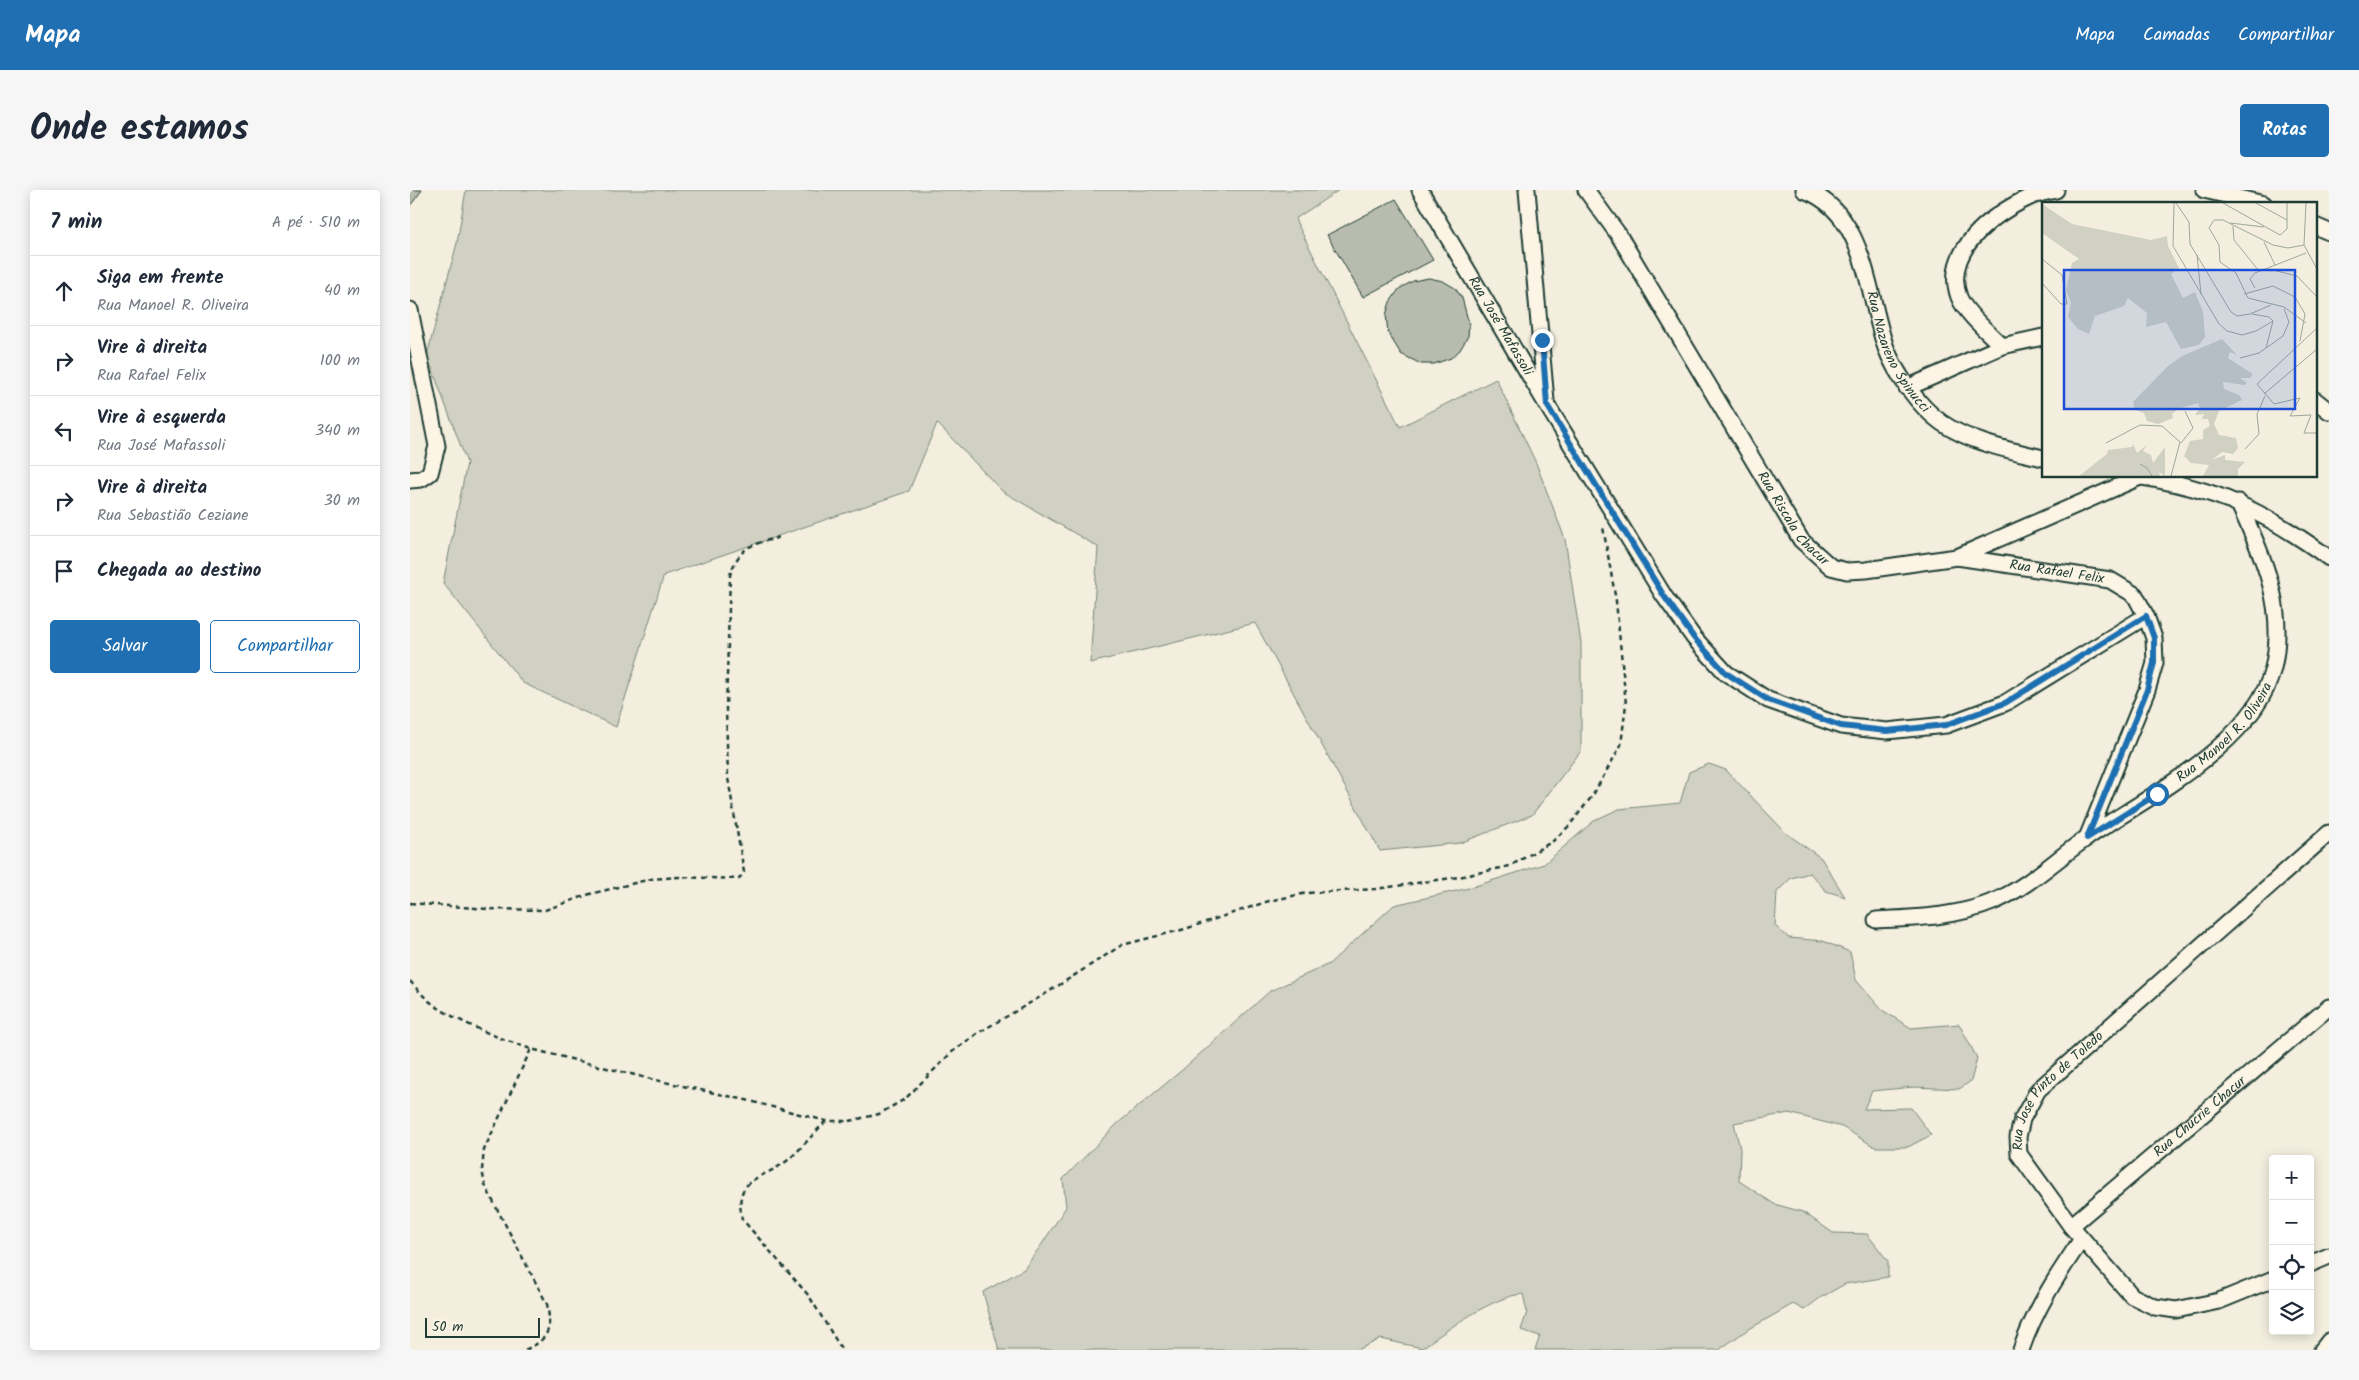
<!DOCTYPE html>
<html lang="pt">
<meta charset="utf-8">
<style>
:root{--surface:#fff;--page:#f6f6f7;--text:#1f2937;--muted:#747a83;--line:#e0e1e3;--accent:#1f6fb2}
body{margin:0;font-family:Kalam,sans-serif;background:var(--page);color:var(--text)}
.controls{position:absolute;right:15px;bottom:15px;display:grid;overflow:hidden;border-radius:5px;box-shadow:0 2px 12px #0003}
.controls button{width:45px;height:45px;display:grid;place-items:center;padding:0;border:0;border-bottom:1px solid var(--line);background:var(--surface);color:var(--text);font:25px sans-serif}
.scale{position:absolute;left:15px;bottom:12px;width:115px;box-sizing:border-box;padding-left:5px;border:2px solid #1f3d34;border-top:0;font-size:14px;line-height:18px;white-space:nowrap;color:#1f3d34;-webkit-text-stroke:4px #fcf5e5;paint-order:stroke}
.stop{position:absolute;width:15px;height:15px;margin:-11px;border:4px solid #1f6fb2;border-radius:50%;background:#fff}
.stop.end{background:#1f6fb2;border-color:#fff;box-shadow:0 1px 5px #0008}
.list{margin:0;padding:0;list-style:none}
h2{display:flex;justify-content:space-between;align-items:center;height:65px;margin:0;padding:0 20px;font-size:21px}
h2 small{font-size:16px;font-weight:400;color:var(--muted)}
.list li{display:grid;grid-template-columns:32px 1fr auto;gap:15px;align-items:center;box-sizing:border-box;height:70px;padding:0 20px;border-top:1px solid var(--line)}
.list b{display:block;font-size:19px;white-space:nowrap}
.list p{margin:0;font-size:16px;white-space:nowrap;color:var(--muted)}
.list em{font-size:16px;font-style:normal;color:var(--muted)}
.actions{display:flex;gap:10px;padding:15px 20px}
.actions a{flex:1;padding:11px 0;border:1px solid var(--accent);border-radius:5px;text-align:center;font-size:18px;color:var(--accent)}
.actions .main{background:var(--accent);color:#fff}
.icon{flex:none;width:28px;height:28px;fill:none;stroke:currentColor;stroke-width:2;stroke-linecap:round;stroke-linejoin:round}
.map{position:relative;flex:none;width:1919px;height:1160px;overflow:hidden;border-radius:5px}
header{display:flex;align-items:center;gap:30px;box-sizing:border-box;height:70px;padding:0 25px;background:var(--accent);color:#fff}
header strong{font-size:24px}
nav{display:flex;gap:28px;margin-inline-start:auto;font-size:18px}
.intro{display:flex;align-items:center;justify-content:space-between;box-sizing:border-box;height:120px;padding:0 30px}
h1{margin:0;font-size:35px}
.button{padding:12px 22px;border-radius:5px;background:var(--accent);color:#fff;font-size:18px;font-weight:700}
main{display:flex;gap:30px;padding:0 30px}
aside{flex:1;background:var(--surface);border-radius:5px;box-shadow:0 2px 12px #0003}
.map>svg:first-child{display:block}
.green{fill:#d0d1c2;stroke:#78877b}
.building{fill:#b8bcae;stroke:#1f3d34}
.lines{fill:none;stroke-linecap:round;stroke-linejoin:round}
.minor-casing{stroke:#1f3d34;stroke-width:19}
.path{stroke:#1f3d34;stroke-width:2.5;stroke-dasharray:5 4;stroke-linecap:butt}
.minor{stroke:#fcf5e5;stroke-width:15}
.route{stroke:#1f6fb2;stroke-width:6}
.labels{text-anchor:middle;dominant-baseline:central;stroke-width:4;stroke-linejoin:round;paint-order:stroke}
.street-label{font-size:14px;fill:#1f3d34;stroke:#fcf5e5}
.inset-road{fill:none;stroke:#9ea79a;stroke-width:1}
.view{fill:#1d4ed8;fill-opacity:0.15;stroke:#1d4ed8;stroke-width:2.5}
.inset-edge{fill:none;stroke:#1f3d34;stroke-width:2.5}
</style>
<header>
<strong>Mapa</strong>
<nav><a>Mapa</a><a>Camadas</a><a>Compartilhar</a></nav>
</header>
<div class="intro"><h1>Onde estamos</h1><a class="button">Rotas</a></div>
<main>
<aside>
<h2>7 min<small>A pé · 510 m</small></h2>
<ul class="list">
<li><svg class="icon" aria-label="ahead" viewBox="0 0 24 24"><path d="M12 20V5M6 11l6-6 6 6"/></svg><div><b>Siga em frente</b><p>Rua Manoel R. Oliveira</p></div><em>40 m</em></li>
<li><svg class="icon" aria-label="right" viewBox="0 0 24 24"><path d="M7 20v-9h11M14 6l5 5-5 5"/></svg><div><b>Vire à direita</b><p>Rua Rafael Felix</p></div><em>100 m</em></li>
<li><svg class="icon" aria-label="left" viewBox="0 0 24 24"><path d="M17 20v-9H6M10 6l-5 5 5 5"/></svg><div><b>Vire à esquerda</b><p>Rua José Mafassoli</p></div><em>340 m</em></li>
<li><svg class="icon" aria-label="right" viewBox="0 0 24 24"><path d="M7 20v-9h11M14 6l5 5-5 5"/></svg><div><b>Vire à direita</b><p>Rua Sebastião Ceziane</p></div><em>30 m</em></li>
<li><svg class="icon" aria-label="arrive" viewBox="0 0 24 24"><path d="M6 21V4h12l-3 4 3 4H6"/></svg><div><b>Chegada ao destino</b></div></li>
</ul>
<div class="actions"><a class="main">Salvar</a><a>Compartilhar</a></div>
</aside>
<div class="map">
<svg width="1919" height="1160" viewBox="0 0 1919 1160">
<rect width="100%" height="100%" fill="#f3eede"/>
<filter id="ink" filterUnits="userSpaceOnUse"><feTurbulence type="fractalNoise" baseFrequency=".02" numOctaves="2"/><feDisplacementMap in="SourceGraphic" scale="10" xChannelSelector="R" yChannelSelector="G"/><feConvolveMatrix kernelMatrix="1 2 1 2 8 2 1 2 1" color-interpolation-filters="sRGB"/></filter>
<g filter="url(#ink)">
<g class="green">
<path d="M56,0H929L885,29L990,237L1086,189L1126,273L1155,349L1171,453V561L1122,625L1050,653L970,661L845,433L680,473L688,357L592,301L527,233L499,301L254,385L206,537L113,493L33,393L57,273L17,165L47,53Z"/>
<path d="M1299,574L1316,580L1376,643L1411,668L1435,707L1416,701L1400,683L1381,688L1367,702L1365,736L1379,748L1413,751L1440,762L1446,790L1472,820L1501,838L1549,834L1567,868L1561,891L1549,899L1504,897L1462,901L1454,919L1501,918L1521,945L1498,957H1465L1432,937L1379,923L1324,933L1330,959L1329,991L1364,1014L1393,1022L1423,1043L1457,1044L1478,1071V1087L1435,1094L1410,1108L1394,1120L1383,1114L1334,1142L1309,1160H1125L1130,1146L1111,1140L1117,1122L1113,1104C1083,1106 1037,1140 1012,1158L971,1149L947,1160H589L573,1102L614,1079L632,1054L656,1017L653,989L707,934L771,881L860,801L919,774L984,715L1059,698L1134,674L1185,630L1209,619L1270,613L1279,582Z"/>
</g>
<g class="building">
<path d="M0,0H12L0,16Z"/>
<path d="M986,9L1023,70L953,107L917,45Z"/>
<path d="M1019,88L1033,91L1045,98L1052,108L1059,134L1058,146L1050,160L1041,168L1024,174H1011L991,164L978,143L976,125L980,112L989,99L1003,91Z"/>
</g>
<g class="lines">
<defs>
<g id="minor">
<path id="s1" d="M1010,0L1137,215L1254,406L1284,448L1316,483L1358,510L1431,536L1477,541L1536,535L1595,513L1736,426"/>
<path d="M1117,0L1136,211"/>
<path id="s2" d="M1176,0L1208,44L1391,350L1421,377L1437,381L1456,380L1547,367L1730,287"/>
<path id="s3" d="M1394,0C1456,22 1457,104 1476,158C1486,184 1509,217 1532,233C1562,253 1599,260 1633,268"/>
<path d="M1794,0L1854,14"/>
<path d="M1905,36L1919,42"/>
<path d="M0,120L27,256L20,283L11,289L0,290"/>
<path d="M1592,156C1580,144 1555,123 1549,107C1532,61 1583,24 1620,7C1628,3 1638,2 1646,0"/>
<path d="M1497,198L1592,156L1633,147"/>
<path d="M1905,210L1919,221"/>
<path d="M1726,286C1806,298 1854,321 1919,368"/>
<path id="s4" d="M1547,367L1700,390L1725,405L1736,426L1744,448L1745,473L1737,500L1677,648"/>
<path id="s5" d="M1466,730C1506,728 1548,727 1585,711C1621,695 1646,669 1678,647C1737,607 1846,553 1863,478C1877,417 1853,367 1828,312"/>
<path id="s6" d="M1661,1036L1919,817"/>
<path d="M1900,1074L1919,1066"/>
<path id="s7" d="M1863,1089L1809,1111L1766,1120L1745,1117L1722,1106L1661,1036L1609,964L1608,947L1612,929L1628,900L1919,643"/>
<path d="M1611,1160C1625,1119 1648,1084 1672,1049"/>
<path d="M1912,1160L1919,1151"/>
</g>
</defs>
<use href="#minor" class="minor-casing"/>
<g class="path">
<path d="M0,713L78,719L135,720L180,704L241,689L269,687L329,689L334,682L318,588L316,519L320,385C330,355 342,355 370,347"/>
<path d="M0,791C6,798 12,805 19,811C42,830 93,850 121,859L241,889L336,910L416,931H440L469,924L495,909L542,862L568,843L632,806L712,755L775,739L859,711L897,703L965,699L1049,687L1100,676L1143,651L1159,636L1183,605L1211,555L1216,514L1206,411L1193,337"/>
<path d="M416,931C403,944 391,959 378,970C352,991 323,985 332,1029L399,1106L432,1160"/>
<path d="M115,1160C139,1149 142,1140 137,1114L85,1015L75,995L72,980L74,960L121,859"/>
</g>
<use href="#minor" class="minor"/>
</g>
</g>
<g class="lines" filter="url(#ink)">
<path class="route" d="M1132,150L1137,215L1254,406L1284,448L1316,483L1358,510L1431,536L1477,541L1536,535L1595,513L1736,426L1744,448V473L1737,500L1677,648L1747,604"/>
</g>
<g class="labels">
<g class="street-label">
<text stroke="none"><textPath href="#s1" startOffset="158">Rua José Mafassoli</textPath></text>
<text stroke="none"><textPath href="#s3" startOffset="194">Rua Nazareno Spinucci</textPath></text>
<text stroke="none"><textPath href="#s2" startOffset="389">Rua Riscala Chacur</textPath></text>
<text stroke="none"><textPath href="#s4" startOffset="101">Rua Rafael Felix</textPath></text>
<text stroke="none"><textPath href="#s5" startOffset="408">Rua Manoel R. Oliveira</textPath></text>
<text stroke="none"><textPath href="#s7" startOffset="409">Rua José Pinto de Toledo</textPath></text>
<text stroke="none"><textPath href="#s6" startOffset="169">Rua Chucrie Chacur</textPath></text>
</g>
</g>
<g transform="translate(1632 12)">
<rect width="275" height="275" fill="#f3eede"/>
<path d="M0,2L30,22L109,38L125,34L126,44L137,66L129,72L141,96L153,90L161,110L163,135L157,143L139,147L124,120L104,125L105,111L86,96L82,104L53,114L47,132L36,127L26,115L29,101L24,88L30,61L37,57L0,31ZM180,137L195,153L188,150L186,156L211,172L208,176H198L205,181L202,183L181,180L182,187L197,193L200,198L177,209L172,222L177,233L194,236L196,246L191,252L180,250L170,258L183,253V258L203,260L196,267V274H161L167,263L149,261L142,254L148,239L161,237V228L168,224L166,217H160L162,212L153,213L158,206L156,201L136,207L130,212L131,216L116,222L105,219L102,211L93,208L91,200L126,164L140,154ZM91,242L95,251L105,243L101,249L109,253L111,261L123,245V274L117,270L118,274H37L65,252L66,248L90,245Z" fill="#d0d1c2"/>
<path class="inset-road" d="M132,1L131,44L177,122L185,129L200,133L214,129L231,119M134,1L147,20L148,42L189,110L195,114L208,112L229,103M181,1L238,33L245,27V1M214,1L245,18M264,1L262,43L275,67M188,21L222,25M191,24L192,38L217,69M222,40L233,63M262,43L246,46L231,43L181,18H172L167,26L177,43L178,60L194,71L206,96L242,105L264,121M155,53L159,92M0,57L20,73L25,102H19L0,81M227,67L255,74L275,95M213,86L208,77L213,71L264,51M202,92L231,84L253,95L263,112L258,139M210,112L227,115L231,119L224,146M275,126L215,182L232,202L258,196L248,214L269,213L262,231H275M198,156L217,151L241,134L247,120L242,107M222,192L275,147M64,241L98,223L120,224L138,240L129,274M139,241L151,226L143,209M203,247L217,232L215,212L223,194M98,262L105,266L110,274"/>
<path class="view" d="M22,68H253V207H22Z"/>
<rect width="275" height="275" class="inset-edge"/>
</g>
</svg>
<div class="controls">
<button>+</button>
<button>−</button>
<button><svg class="icon" aria-label="locate" viewBox="0 0 24 24"><circle cx="12" cy="12" r="6"/><path d="M12 2v4M12 18v4M2 12h4M18 12h4"/></svg></button>
<button><svg class="icon" aria-label="layers" viewBox="0 0 24 24"><path d="M12 4l9 5-9 5-9-5zM3 14l9 5 9-5"/></svg></button>
</div>
<div class="scale">50 m</div>
<div class="stop" style="left:1747px;top:604px"></div>
<div class="stop end" style="left:1132px;top:150px"></div>
</div>
</main>
